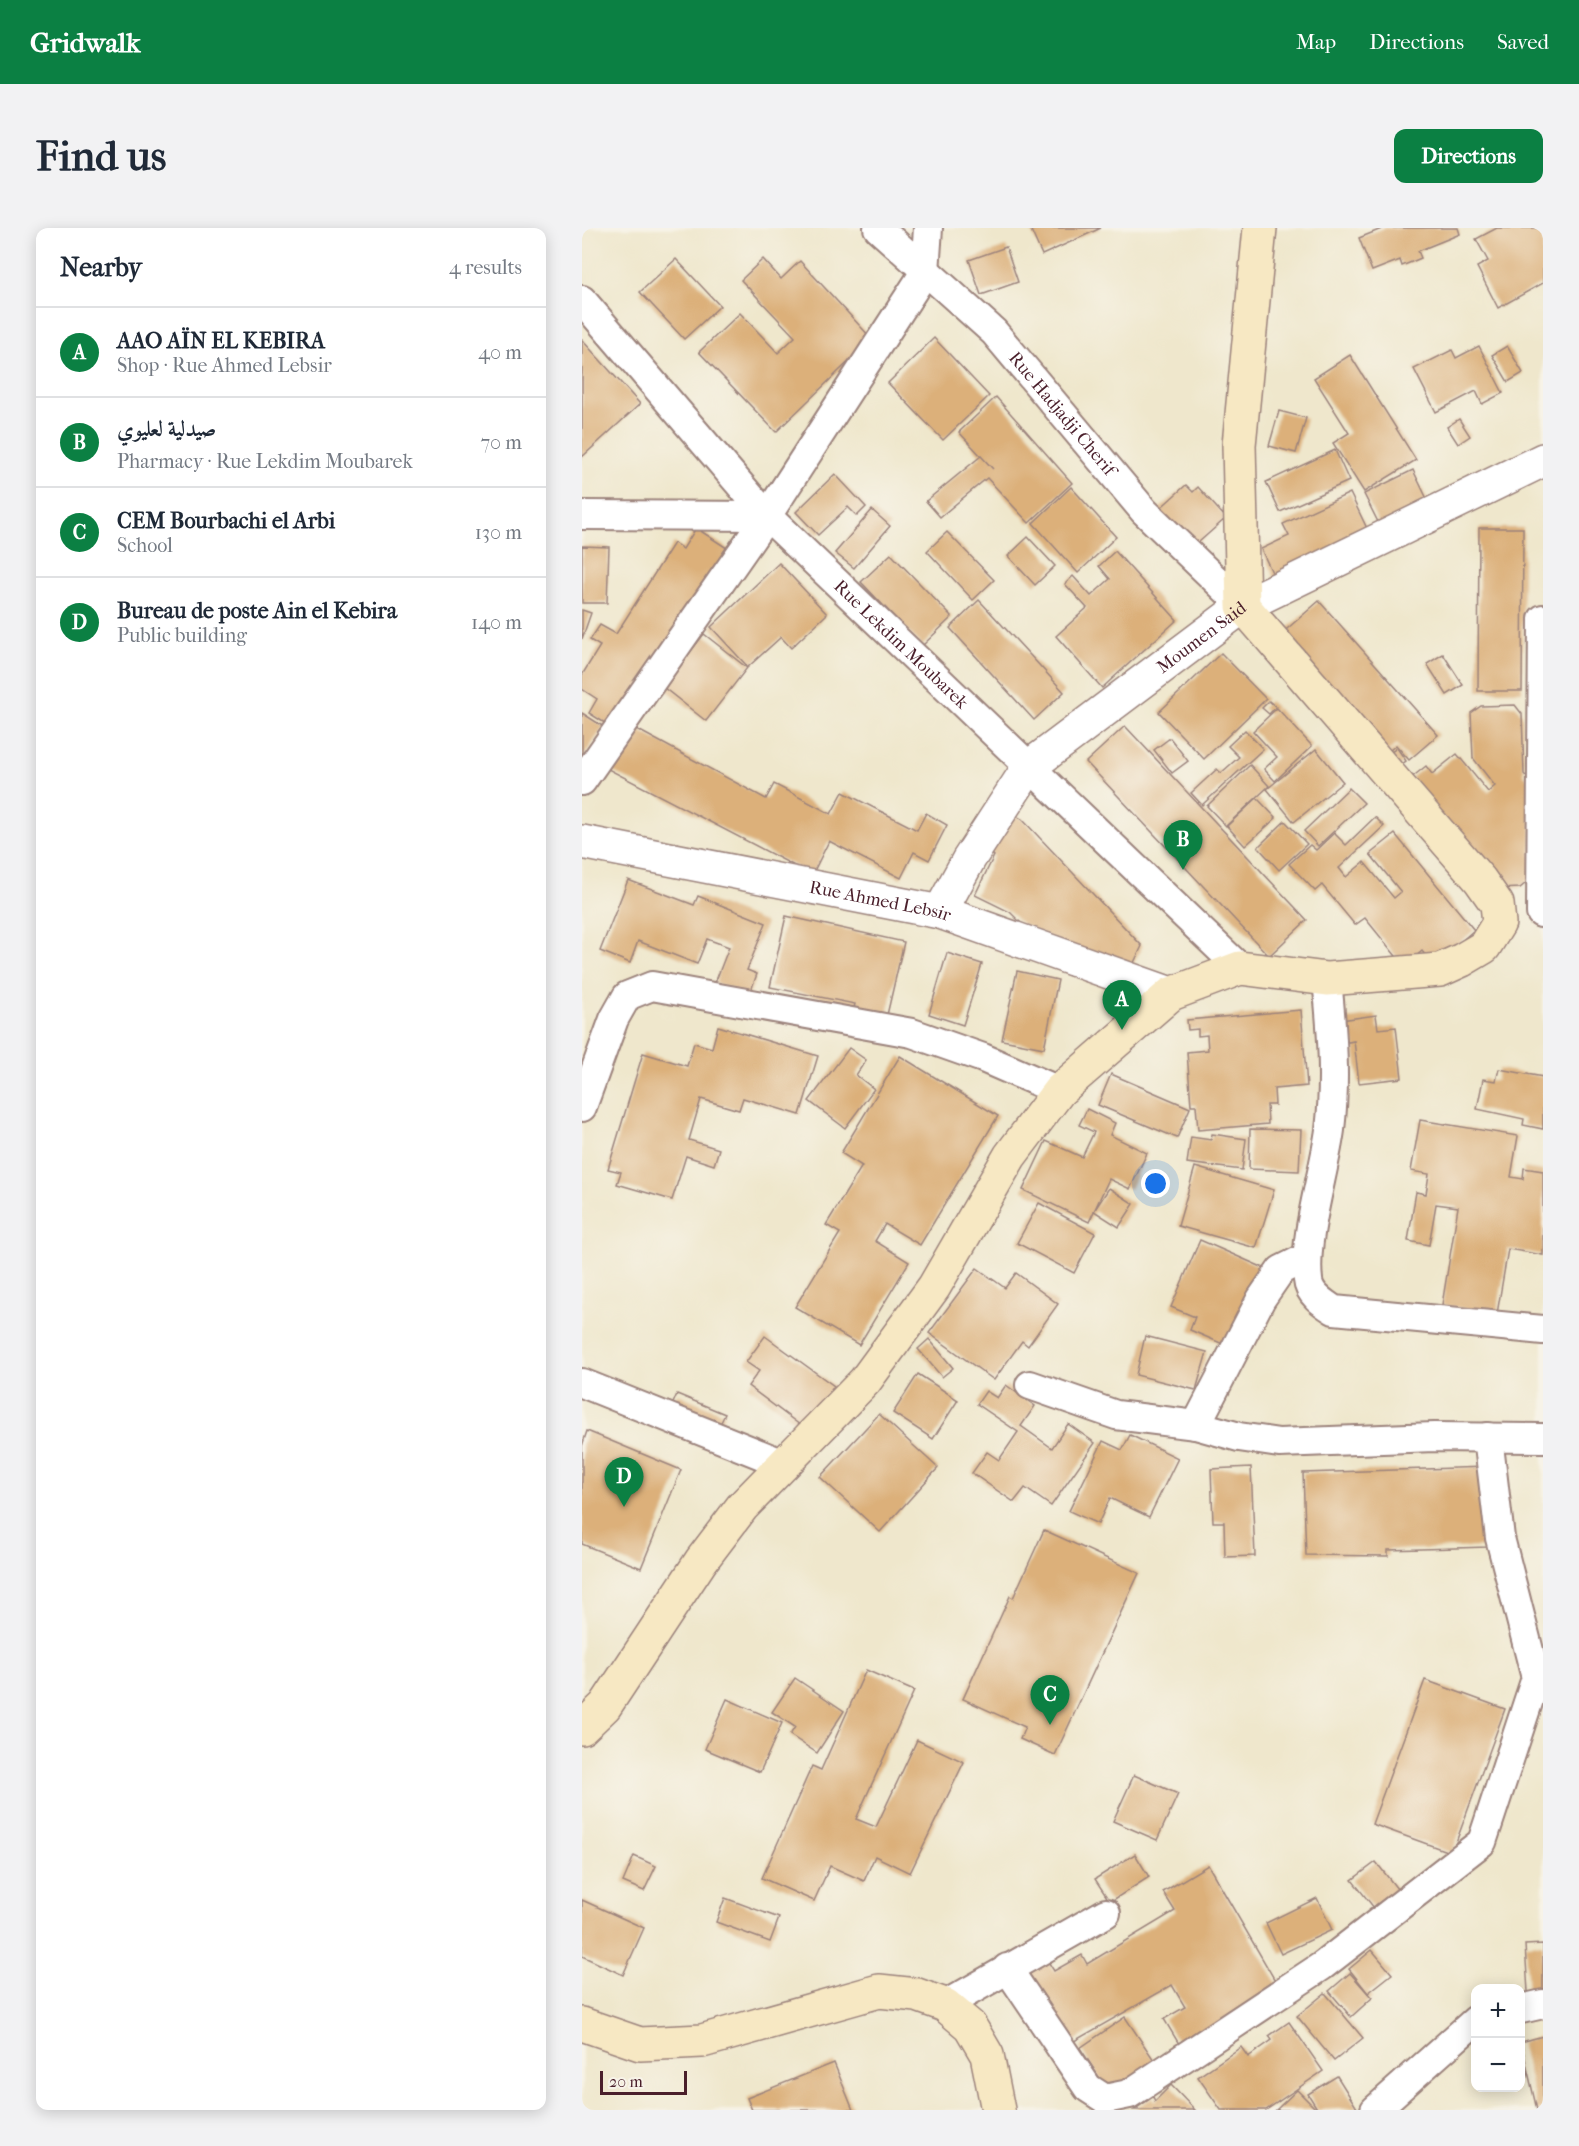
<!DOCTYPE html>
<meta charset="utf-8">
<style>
:root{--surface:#fff;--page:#f2f2f3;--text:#1f2937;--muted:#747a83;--line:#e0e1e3;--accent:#0b8043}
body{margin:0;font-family:"IM FELL French Canon",Amiri,serif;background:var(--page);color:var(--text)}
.controls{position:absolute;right:18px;bottom:18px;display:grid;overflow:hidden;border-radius:12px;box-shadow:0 3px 15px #0003}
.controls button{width:54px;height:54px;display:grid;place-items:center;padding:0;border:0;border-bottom:2px solid var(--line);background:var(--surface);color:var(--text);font:30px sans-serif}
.scale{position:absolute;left:18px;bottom:15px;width:87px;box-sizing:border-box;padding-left:6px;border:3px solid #4a1f2b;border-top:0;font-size:16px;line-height:21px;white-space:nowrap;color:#4a1f2b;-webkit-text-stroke:4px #f7f3e8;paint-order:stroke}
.you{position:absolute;left:574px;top:956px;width:21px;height:21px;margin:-15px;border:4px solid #fff;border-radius:50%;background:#1a73e8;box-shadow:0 0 0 9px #1a73e833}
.badge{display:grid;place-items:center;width:39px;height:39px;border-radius:50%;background:var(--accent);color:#fff;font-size:20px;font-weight:700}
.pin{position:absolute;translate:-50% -50px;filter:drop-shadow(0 2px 3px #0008)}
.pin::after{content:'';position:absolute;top:32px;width:21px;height:18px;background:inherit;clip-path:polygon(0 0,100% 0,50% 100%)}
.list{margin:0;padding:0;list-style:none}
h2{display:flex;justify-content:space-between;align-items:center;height:78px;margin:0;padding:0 24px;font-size:26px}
h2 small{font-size:20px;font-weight:400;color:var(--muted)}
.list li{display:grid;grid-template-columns:39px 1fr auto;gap:18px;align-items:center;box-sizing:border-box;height:90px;padding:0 24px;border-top:2px solid var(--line)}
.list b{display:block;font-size:22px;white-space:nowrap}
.list p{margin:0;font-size:20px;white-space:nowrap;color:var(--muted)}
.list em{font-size:20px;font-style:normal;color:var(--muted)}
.map{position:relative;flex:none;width:961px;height:1882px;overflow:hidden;border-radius:12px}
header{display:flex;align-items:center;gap:36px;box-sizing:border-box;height:84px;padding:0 30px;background:var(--accent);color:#fff}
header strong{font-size:28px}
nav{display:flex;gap:33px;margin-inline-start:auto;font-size:21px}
.intro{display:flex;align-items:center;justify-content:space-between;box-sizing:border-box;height:144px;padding:0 36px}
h1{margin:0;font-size:42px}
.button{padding:15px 27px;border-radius:12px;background:var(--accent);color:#fff;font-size:21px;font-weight:700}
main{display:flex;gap:36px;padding:0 36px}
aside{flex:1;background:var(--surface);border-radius:12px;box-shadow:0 3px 15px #0003}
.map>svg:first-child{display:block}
.building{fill:#dcb07a}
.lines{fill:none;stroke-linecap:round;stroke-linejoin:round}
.minor-casing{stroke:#9c837c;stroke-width:32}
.tertiary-casing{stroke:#9c837c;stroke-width:36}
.secondary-casing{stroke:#9c837c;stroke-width:36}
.minor{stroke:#fff;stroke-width:28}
.tertiary{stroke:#fff;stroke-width:33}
.secondary{stroke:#f7e8c3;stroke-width:33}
.labels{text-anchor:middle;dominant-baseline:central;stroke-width:4.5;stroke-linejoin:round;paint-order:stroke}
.street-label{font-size:18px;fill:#4a1f2b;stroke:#f7f3e8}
</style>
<header>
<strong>Gridwalk</strong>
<nav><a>Map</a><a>Directions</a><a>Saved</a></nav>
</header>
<div class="intro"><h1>Find us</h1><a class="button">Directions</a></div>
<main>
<aside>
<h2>Nearby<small>4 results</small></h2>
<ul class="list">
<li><span class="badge">A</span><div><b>AAO AÏN EL KEBIRA</b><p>Shop · Rue Ahmed Lebsir</p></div><em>40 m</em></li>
<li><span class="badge">B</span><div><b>صيدلية لعليوي</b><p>Pharmacy · Rue Lekdim Moubarek</p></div><em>70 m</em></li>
<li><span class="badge">C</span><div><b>CEM Bourbachi el Arbi</b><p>School</p></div><em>130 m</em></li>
<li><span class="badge">D</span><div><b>Bureau de poste Ain el Kebira</b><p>Public building</p></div><em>140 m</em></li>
</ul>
</aside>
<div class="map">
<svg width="961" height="1882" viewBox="0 0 961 1882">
<rect width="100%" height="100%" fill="#f7f3e8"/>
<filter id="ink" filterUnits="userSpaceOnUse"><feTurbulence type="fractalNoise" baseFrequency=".0167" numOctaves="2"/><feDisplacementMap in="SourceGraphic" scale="12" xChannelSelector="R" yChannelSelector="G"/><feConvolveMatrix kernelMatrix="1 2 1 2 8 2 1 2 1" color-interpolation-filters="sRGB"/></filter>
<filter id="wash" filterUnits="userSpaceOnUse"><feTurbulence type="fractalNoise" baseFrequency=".008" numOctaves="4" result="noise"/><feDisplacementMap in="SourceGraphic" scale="24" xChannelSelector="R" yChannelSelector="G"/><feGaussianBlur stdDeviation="1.35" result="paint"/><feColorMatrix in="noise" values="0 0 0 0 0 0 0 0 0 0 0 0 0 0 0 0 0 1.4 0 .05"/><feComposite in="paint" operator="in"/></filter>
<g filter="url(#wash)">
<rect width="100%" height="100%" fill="#efe7cc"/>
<g id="blocks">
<g class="building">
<path d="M448,0H519L460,27Z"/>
<path d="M802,0H876L878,6L836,23L839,30L820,38L818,32L790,43L777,10Z"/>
<path d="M915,0H961V55L916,80L895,39L906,33L894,11Z"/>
<path d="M424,19L436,54L399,67L387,32Z"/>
<path d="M94,31L138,78L102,111L58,64Z"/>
<path d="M181,31L199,51L218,33L290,111L194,204L117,124L158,85L196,125L213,109L159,52Z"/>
<path d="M352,110L407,168L361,212L306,155Z"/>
<path d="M0,112L58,176L0,229Z"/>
<path d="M897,118L921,165L900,176L894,163L854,184L832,141L870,122L874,130Z"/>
<path d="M925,118L941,145L926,154L910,127Z"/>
<path d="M768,127L834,232L782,264L751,215L767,205L732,150Z"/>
<path d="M414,169L490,255L447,295L405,250L358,289L344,273L399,228L411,241L377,204Z"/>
<path d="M697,183L724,190L714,225L687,218Z"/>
<path d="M877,191L888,208L876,216L865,199Z"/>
<path d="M753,222L767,253L698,284L684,254Z"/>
<path d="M831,242L847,275L799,300L782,266Z"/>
<path d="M253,246L284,279L275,288L266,279L236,307L214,284Z"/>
<path d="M604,257L611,264L616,259L644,290L608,322L574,284Z"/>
<path d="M489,259L534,309L496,345L451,295Z"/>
<path d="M768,265L790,311L695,355L679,321L707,308L701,296Z"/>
<path d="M290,282L308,298L272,340L253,325Z"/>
<path d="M114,300L151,324L29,499L7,485L15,471L0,461V447L18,418L8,412L18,397L34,406L92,315L101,321Z"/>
<path d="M897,300H941L940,463H896Z"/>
<path d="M365,304L412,352L391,372L345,323Z"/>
<path d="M446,309L473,338L453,357L426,328Z"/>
<path d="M0,318L27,319L25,375H0Z"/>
<path d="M533,323L595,392L520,460L474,408L505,380L483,356L491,348L509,368L528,351L517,338Z"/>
<path d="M309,326L370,389L340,418L279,354Z"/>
<path d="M197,335L245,386L209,420L199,409L166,439L129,399Z"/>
<path d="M397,372L482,464L452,492L368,400Z"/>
<path d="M737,373L856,507L827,532L814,517L802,527L698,407Z"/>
<path d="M0,382L9,385L0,411Z"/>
<path d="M122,406L165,440L124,493L81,459Z"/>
<path d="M639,425L684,471L622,531L577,484Z"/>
<path d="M861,426L881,457L865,467L845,436Z"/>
<path d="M687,473L694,479L687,486L680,480Z"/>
<path d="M933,477L940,486L942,546L948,553L950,650L938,660L915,661L829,550L844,538L850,546L875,526L906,564L913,558L891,530L889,485L899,478Z"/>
<path d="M695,480L730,518L693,553L682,541L695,529L671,503Z"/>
<path d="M0,485L22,499L0,530Z"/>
<path d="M45,496L184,571L192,556L249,586L261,564L335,602L344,585L365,597L347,632L332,624L319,650L247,613L230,647L22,539Z"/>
<path d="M543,498L725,692L687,728L504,534Z"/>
<path d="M663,502L681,521L620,577L609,565L635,541L639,545L657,529L646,518Z"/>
<path d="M588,510L606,533L590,545L572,522Z"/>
<path d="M815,520L824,533L812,542L802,529Z"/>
<path d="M734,521L761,554L712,594L685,561Z"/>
<path d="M668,537L687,558L644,598L625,578Z"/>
<path d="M767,560L782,575L736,618L722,603Z"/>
<path d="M675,570L694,590L663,618L645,598Z"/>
<path d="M423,583L440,591L560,718L546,747L439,695L428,684L393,667L412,628L399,615Z"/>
<path d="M793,589L802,598L757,640L764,649L782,634L812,670L819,664L788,626L813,606L892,702L852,737L840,723L822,738L783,690L773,697L740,657L733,663L707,636L728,617L734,622L752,605L764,617Z"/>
<path d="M703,593L725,616L697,642L676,619Z"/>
<path d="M46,652L112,677L116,668L184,695L165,742L175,746L167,768L133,755L147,719L125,711L115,736L56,713L48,735L18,723Z"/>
<path d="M204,688L322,714L305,787L272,780L273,776L188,759Z"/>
<path d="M365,725L400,736L381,797L347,786Z"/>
<path d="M435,743L476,752L462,820L420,812Z"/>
<path d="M719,782L725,858L692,861L693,877H685L686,896L616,902L614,877H609L605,824L626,822L625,807L616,808V801L606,802L605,792Z"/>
<path d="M794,787L796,801L814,799L820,850L777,855L772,813L761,815L759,792Z"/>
<path d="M136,798L236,828L218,887L161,870L157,882L119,871L107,912L137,921L132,937L104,928L90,972L35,956L39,944L26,941L61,825L105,838L112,815L130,820Z"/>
<path d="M267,820L284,832L274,847L292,861L263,900L227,873Z"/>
<path d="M318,828L416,888L338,1017L303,996L293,1013L327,1034L277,1117L213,1079L258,1005L244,997L280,938L259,925Z"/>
<path d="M917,841L961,849V901L941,897L942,891L895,881L901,851L914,853Z"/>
<path d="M529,846L608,880L595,910L516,877Z"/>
<path d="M505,881L533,895L528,907L565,925L548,961L527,951L507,994L441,962L464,913L500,929L512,904L497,897Z"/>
<path d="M838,892L936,908L929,949L941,951L942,940L961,943V1027L926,1021L915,1086L860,1077L876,979L854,976L847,1017L826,1013L834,964L844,966L847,946L829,943Z"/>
<path d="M668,901L719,902L717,943L667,941Z"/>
<path d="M630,906L664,911L660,942L605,935L609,909L629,912Z"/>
<path d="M613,939L692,962L674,1020L596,998Z"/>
<path d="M527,960L552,976L537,999L512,983Z"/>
<path d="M457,975L513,1005L492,1045L435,1015Z"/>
<path d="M618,1012L682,1040L648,1119L608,1102L613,1089L589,1079Z"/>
<path d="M395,1040L423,1060L434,1045L476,1076L446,1118L440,1113L412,1152L347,1105Z"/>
<path d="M183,1108L252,1158L222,1200L166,1158L177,1143L164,1134Z"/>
<path d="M563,1108L625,1124L614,1162L554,1147Z"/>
<path d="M347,1111L371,1140L360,1149L336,1121Z"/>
<path d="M336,1146L376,1172L351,1211L311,1185Z"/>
<path d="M424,1157L453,1178L439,1198L470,1220L486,1196L513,1215L469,1278L443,1260L432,1274L390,1245L405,1224L417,1232L436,1204L395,1176L404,1163L415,1170Z"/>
<path d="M95,1166L143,1186L133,1207L86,1187Z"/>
<path d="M297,1186L356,1240L298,1304L238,1249Z"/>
<path d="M5,1203L99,1242L59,1340L0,1316V1218Z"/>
<path d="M548,1207L596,1230L567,1289L528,1270L516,1296L487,1283L521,1213L540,1222Z"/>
<path d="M669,1239L673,1328L643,1329L642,1294H631L629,1241Z"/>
<path d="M904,1239L906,1319L806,1322V1328L724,1327L721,1245Z"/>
<path d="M462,1302L557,1345L473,1527L438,1511L443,1499L381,1471L428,1368L431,1370Z"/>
<path d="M284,1442L332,1463L274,1591L294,1599L335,1512L382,1534L328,1645L293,1628L282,1653L248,1638L232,1673L180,1650L230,1538L239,1542Z"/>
<path d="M213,1450L262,1483L235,1525L208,1507L213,1499L190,1484Z"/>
<path d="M843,1452L923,1481L870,1625L790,1596Z"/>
<path d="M145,1471L200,1495L178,1544L123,1521Z"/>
<path d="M552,1547L596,1566L575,1612L531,1593Z"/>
<path d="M553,1626L567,1649L528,1674L513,1651Z"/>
<path d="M52,1628L74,1638L62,1663L41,1654Z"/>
<path d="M794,1634L819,1666L796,1685L770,1652Z"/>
<path d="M626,1637L698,1761L600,1821L582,1791L603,1779L590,1757L487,1816L442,1739L462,1727L472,1743L500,1727L505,1736L593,1683L581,1664Z"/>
<path d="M143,1670L197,1690L188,1714L134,1694Z"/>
<path d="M735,1670L750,1702L699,1726L684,1695Z"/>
<path d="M0,1672L62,1700L41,1747L0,1728Z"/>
<path d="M961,1716V1763L946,1764L943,1717Z"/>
<path d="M790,1722L810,1746L786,1765L767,1741Z"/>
<path d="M768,1745L790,1770L769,1789L747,1763Z"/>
<path d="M743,1765L781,1810L752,1833L715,1788Z"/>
<path d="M543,1789L574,1835L528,1866L498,1820Z"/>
<path d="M707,1794L741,1843L684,1882H639L616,1849L659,1819L666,1829L690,1812L687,1808Z"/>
<path d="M961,1808V1882H955L939,1814Z"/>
<path d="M252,1835L271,1882H170L165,1870Z"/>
<path d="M755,1848L775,1880L736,1882L726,1866Z"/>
<path d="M589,1857L613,1882H552L571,1869L573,1873Z"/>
<path d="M715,1862L735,1882H694Z"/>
</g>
</g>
</g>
<g filter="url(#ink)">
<use href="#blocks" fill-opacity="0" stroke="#9c837c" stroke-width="1.5"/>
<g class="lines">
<defs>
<g id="minor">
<path id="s1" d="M296,0L412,104L562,283L661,378"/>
<path id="s2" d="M0,72L185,288L658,740"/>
<path d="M0,287L185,288"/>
<path d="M0,553L185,288L343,44L346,0"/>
<path d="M959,685L961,391"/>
<path d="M745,751C750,802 754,851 748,902C742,946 721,1010 726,1052C727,1066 741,1075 752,1082L961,1102"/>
<path d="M0,879L32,791L45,768L70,758L330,805L401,830L477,863"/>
<path d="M0,1155L202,1236"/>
<path d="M448,1157L534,1187L614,1197L657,1209L697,1215L852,1209L961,1210"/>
<path d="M614,1197L679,1071L699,1042L725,1029"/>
<path d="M425,1740L506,1860L523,1871L547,1866L740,1738L900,1614L954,1450L918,1310L906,1209"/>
<path d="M363,1777L524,1685"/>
<path d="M939,1781L961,1776"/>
<path d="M793,1882L894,1792"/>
</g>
<g id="tertiary">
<path id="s3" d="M0,614L358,684L589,766"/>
<path id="s4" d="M358,684L387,631L447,539L661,378L961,232"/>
</g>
<g id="secondary">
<path d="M0,1500L23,1478L119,1333L160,1279L283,1153L352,1059L428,928L477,863L589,766L658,740L745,751L858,742L880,732L902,719L917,695L915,676L898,652L661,378L657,217L678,0"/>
<path d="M0,1796L58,1816L120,1813L297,1763L335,1767L363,1777L388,1798L405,1827L416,1882"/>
</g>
</defs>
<use href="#minor" class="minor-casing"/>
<use href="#tertiary" class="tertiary-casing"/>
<use href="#secondary" class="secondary-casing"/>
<use href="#minor" class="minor"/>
<use href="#tertiary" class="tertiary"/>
<use href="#secondary" class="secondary"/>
</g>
</g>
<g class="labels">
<g class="street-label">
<text stroke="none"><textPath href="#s1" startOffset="262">Rue Hadjadji Cherif</textPath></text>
<text stroke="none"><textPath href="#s4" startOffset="386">Moumen Said</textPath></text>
<text stroke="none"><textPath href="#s2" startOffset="470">Rue Lekdim Moubarek</textPath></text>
<text stroke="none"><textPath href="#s3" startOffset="304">Rue Ahmed Lebsir</textPath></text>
</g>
</g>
</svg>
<div class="controls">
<button>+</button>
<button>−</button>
</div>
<div class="scale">20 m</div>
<div class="you"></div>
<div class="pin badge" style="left:540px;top:802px">A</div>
<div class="pin badge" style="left:601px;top:642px">B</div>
<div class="pin badge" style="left:468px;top:1497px">C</div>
<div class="pin badge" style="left:42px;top:1279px">D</div>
</div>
</main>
